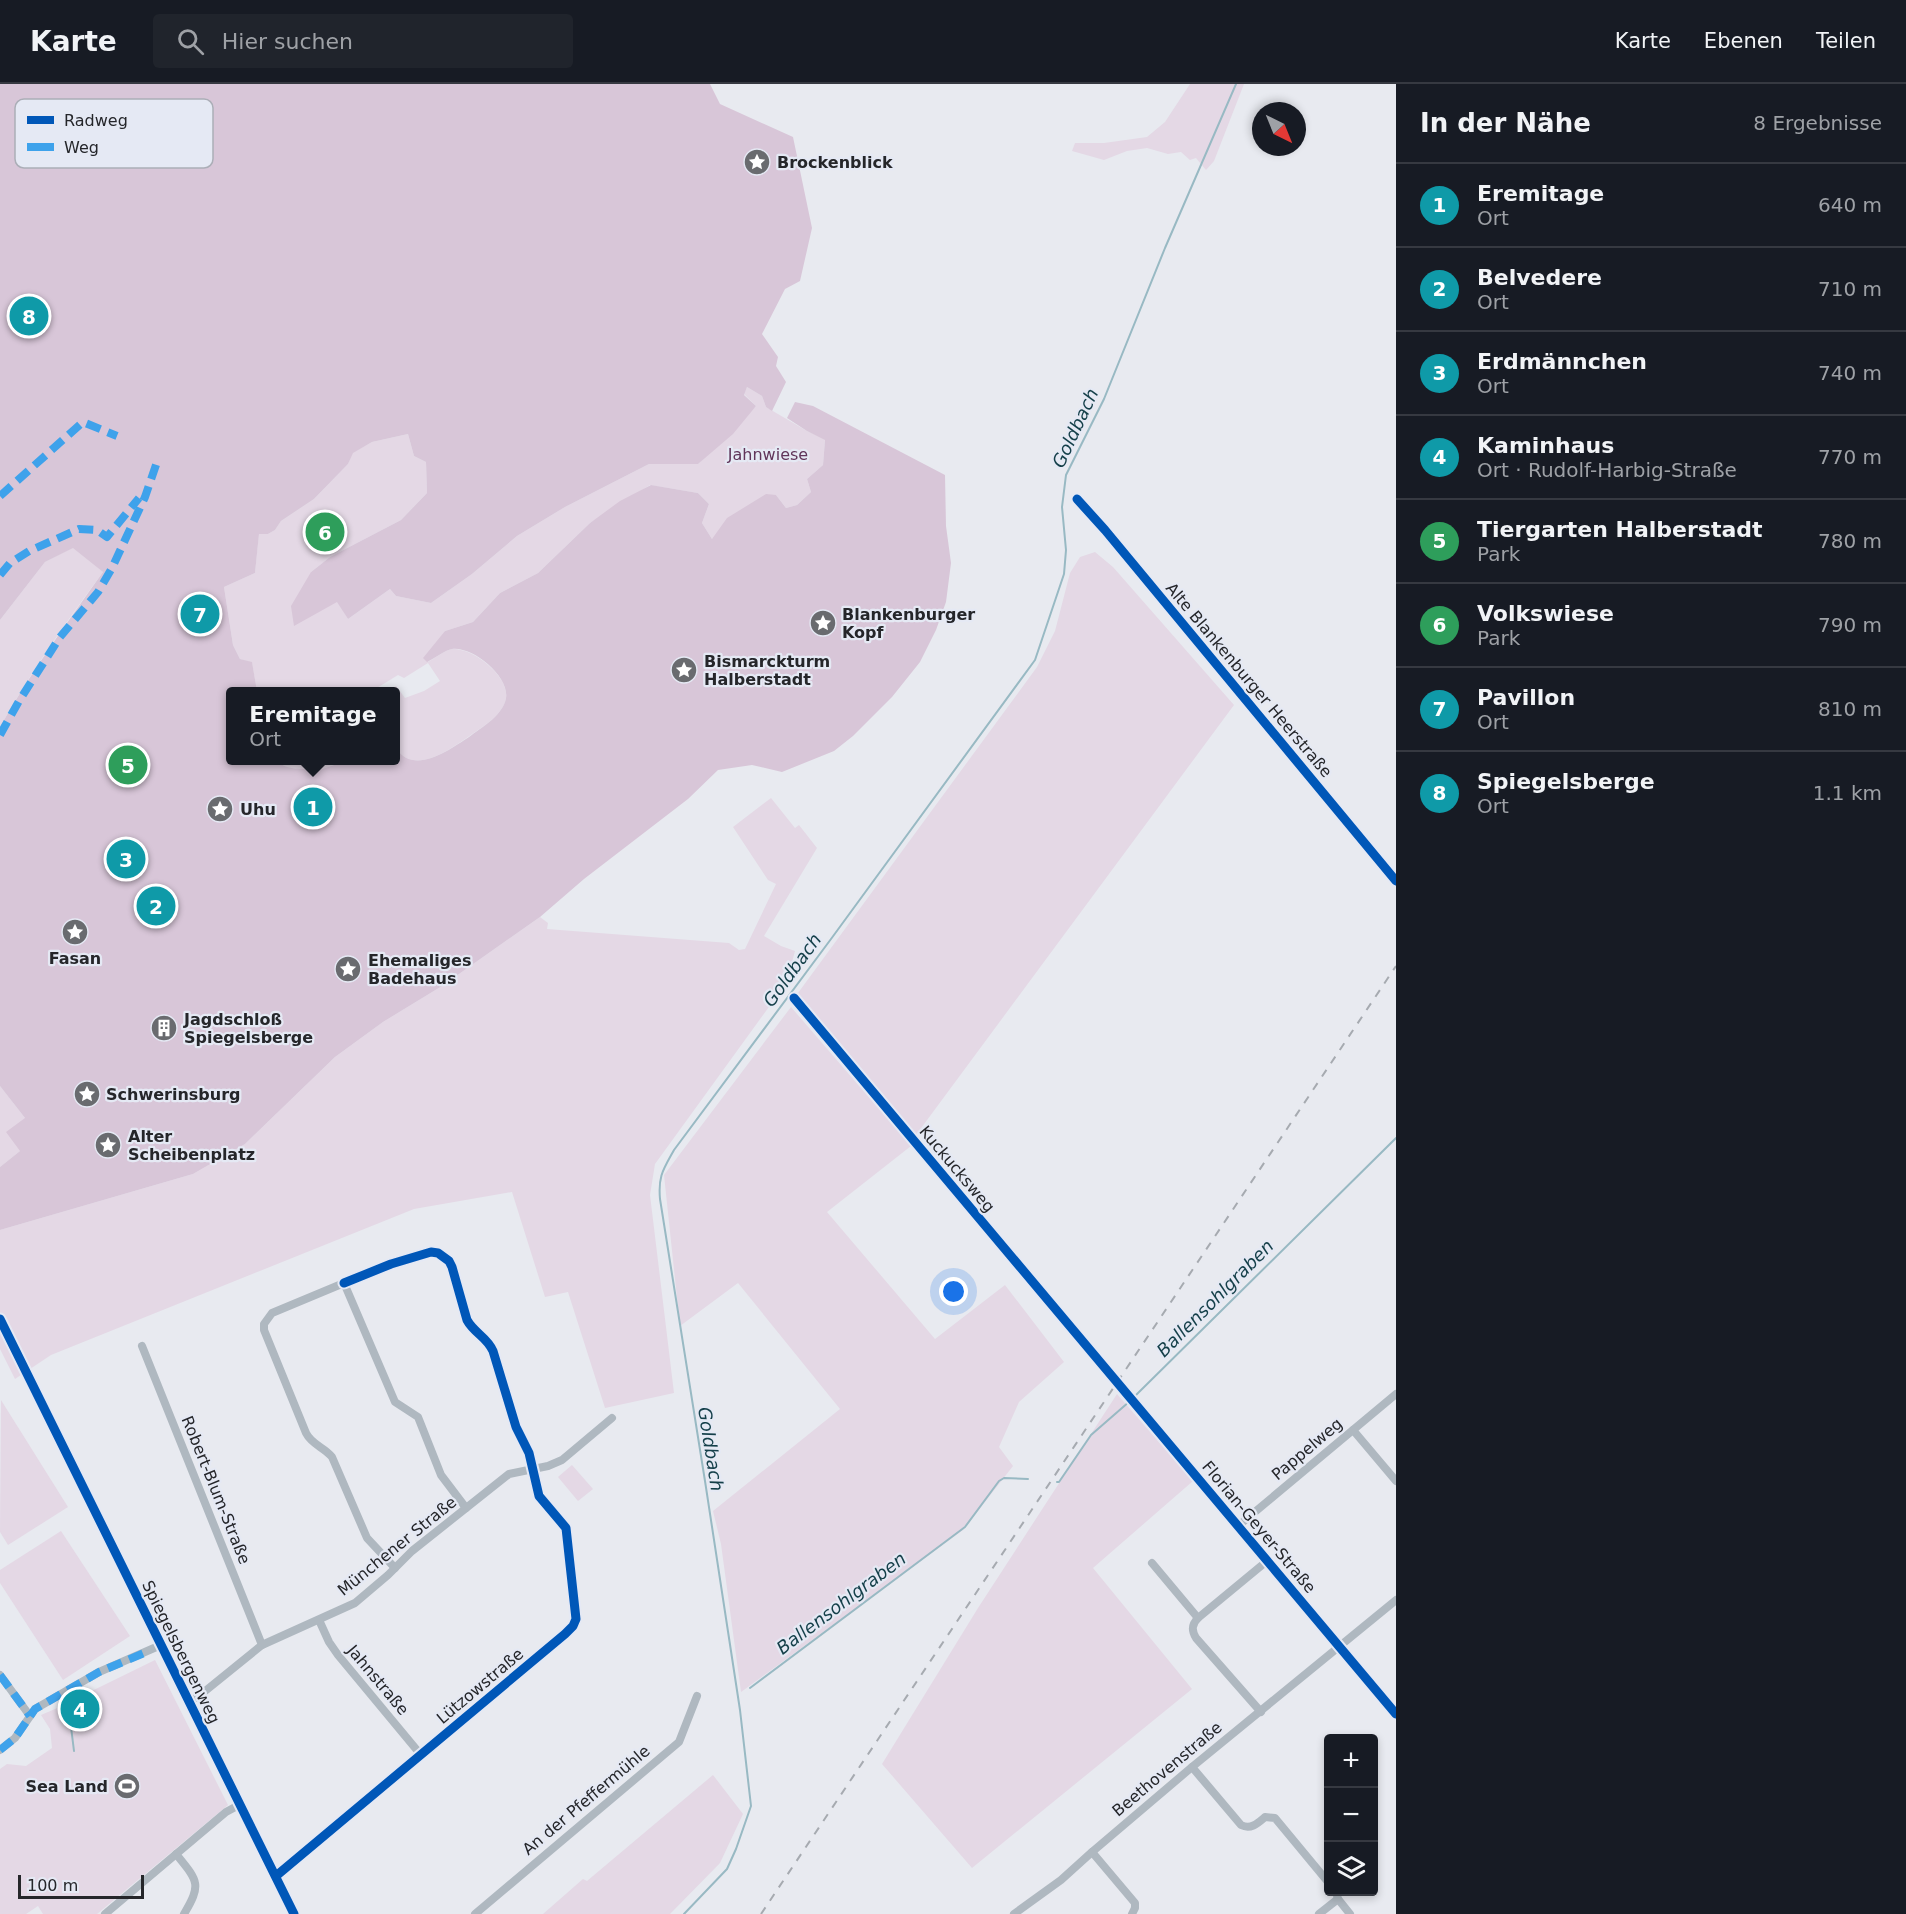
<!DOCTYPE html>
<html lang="de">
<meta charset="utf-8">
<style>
:root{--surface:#171b24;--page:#20242c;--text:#f1f3f6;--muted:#9ea1a6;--line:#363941;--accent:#db2777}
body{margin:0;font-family:"DejaVu Sans",sans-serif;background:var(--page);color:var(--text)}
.controls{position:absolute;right:18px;bottom:18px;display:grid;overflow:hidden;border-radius:6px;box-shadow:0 3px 9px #0003}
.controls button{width:54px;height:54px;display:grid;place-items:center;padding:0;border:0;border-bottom:2px solid var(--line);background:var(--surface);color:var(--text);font:30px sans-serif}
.compass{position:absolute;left:1252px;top:18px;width:54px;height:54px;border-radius:50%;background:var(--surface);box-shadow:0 3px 9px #0003;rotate:137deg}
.scale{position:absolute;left:18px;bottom:15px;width:126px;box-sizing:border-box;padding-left:6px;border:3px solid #25262a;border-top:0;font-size:16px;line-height:21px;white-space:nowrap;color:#25262a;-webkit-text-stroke:4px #e5e9f4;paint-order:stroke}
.you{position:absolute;left:954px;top:1208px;width:21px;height:21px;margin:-15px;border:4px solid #fff;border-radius:50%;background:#1a73e8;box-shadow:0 0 0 9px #1a73e833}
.badge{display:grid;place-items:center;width:39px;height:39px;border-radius:50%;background:var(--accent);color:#fff;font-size:20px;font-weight:700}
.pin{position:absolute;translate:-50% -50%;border:3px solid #fff;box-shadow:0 2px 6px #0006}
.popup{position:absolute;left:226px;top:603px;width:174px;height:78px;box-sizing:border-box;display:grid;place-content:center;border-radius:6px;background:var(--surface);filter:drop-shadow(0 2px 4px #0005);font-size:20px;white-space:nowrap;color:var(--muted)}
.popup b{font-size:22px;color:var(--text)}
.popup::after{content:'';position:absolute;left:50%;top:100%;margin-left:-12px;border:12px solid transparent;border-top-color:var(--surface)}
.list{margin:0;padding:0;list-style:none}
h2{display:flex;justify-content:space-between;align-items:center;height:78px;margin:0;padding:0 24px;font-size:26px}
h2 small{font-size:20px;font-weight:400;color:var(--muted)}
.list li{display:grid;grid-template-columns:39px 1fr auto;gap:18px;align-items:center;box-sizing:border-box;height:84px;padding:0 24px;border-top:2px solid var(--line)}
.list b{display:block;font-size:22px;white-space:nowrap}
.list p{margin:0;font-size:20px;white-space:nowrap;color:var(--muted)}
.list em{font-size:20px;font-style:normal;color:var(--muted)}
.icon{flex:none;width:33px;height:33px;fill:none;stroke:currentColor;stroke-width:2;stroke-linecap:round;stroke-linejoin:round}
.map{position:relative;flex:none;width:1396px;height:1830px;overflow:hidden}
header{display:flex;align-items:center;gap:36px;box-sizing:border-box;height:84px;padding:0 30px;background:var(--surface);border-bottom:2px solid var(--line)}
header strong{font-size:28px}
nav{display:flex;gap:33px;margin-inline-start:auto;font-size:21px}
.search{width:420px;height:54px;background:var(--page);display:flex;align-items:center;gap:15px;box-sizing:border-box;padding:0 21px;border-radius:6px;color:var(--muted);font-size:22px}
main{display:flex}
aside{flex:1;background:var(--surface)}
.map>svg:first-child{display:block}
.green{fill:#e4d8e5}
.forest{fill:#d8c6d8}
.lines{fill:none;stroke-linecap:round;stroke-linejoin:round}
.stream{stroke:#98b9c3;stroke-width:2}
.minor{stroke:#afb8c0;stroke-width:8}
.rail{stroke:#a6aab0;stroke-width:2;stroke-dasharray:8 8;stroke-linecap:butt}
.quiet{stroke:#3ea2eb;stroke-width:8;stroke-dasharray:15 8;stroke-linecap:butt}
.cycleway-casing{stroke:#e5e9f4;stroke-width:13}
.cycleway{stroke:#0057b8;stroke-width:9}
.labels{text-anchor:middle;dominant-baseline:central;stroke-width:4.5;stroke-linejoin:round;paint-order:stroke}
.poi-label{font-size:16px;font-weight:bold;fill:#25262a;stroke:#e5e9f4;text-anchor:start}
.park-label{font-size:16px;fill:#60355a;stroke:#e5e9f4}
.street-label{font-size:16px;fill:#25262a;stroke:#e5e9f4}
.water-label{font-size:18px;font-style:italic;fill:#143f49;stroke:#e5e9f4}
.key{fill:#e5e9f4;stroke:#abaeb7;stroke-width:1.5}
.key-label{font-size:16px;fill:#25262a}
</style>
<header>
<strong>Karte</strong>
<div class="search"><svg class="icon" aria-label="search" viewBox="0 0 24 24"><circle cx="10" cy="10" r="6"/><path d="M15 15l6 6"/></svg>Hier suchen</div>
<nav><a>Karte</a><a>Ebenen</a><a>Teilen</a></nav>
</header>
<main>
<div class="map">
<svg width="1396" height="1830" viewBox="0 0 1396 1830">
<rect width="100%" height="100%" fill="#e8eaf0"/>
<g class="green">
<path d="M1190,0H1244L1214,77L1206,86L1196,74L1190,76L1181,68L1168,70L1147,64L1127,67L1104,76L1072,67L1075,59H1104L1147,53L1165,38Z"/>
<path d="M747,303L762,312L766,323L807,347L825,355L823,381L807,395L811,408L797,421L786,424L776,411L712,455L702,439L709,420L698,409L650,401L590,439L538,489L500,509L473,538L445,547L428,578C434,575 445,566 452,565C474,563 514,596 505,618C499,634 482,643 468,653C449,666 414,692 396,664L395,608L389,607L396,602L405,614L424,607L440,597L428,579L404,594L398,591L372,607H257L252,579L240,575L233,561L224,503L255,489L259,449L268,450L275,446L281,437L314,415L348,380L352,369L372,358L408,350L414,372L426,378L427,409L401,436L330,473L311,488L338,518L348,535L390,505L396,512L431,519L472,490L517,452L565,423L649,380H698L756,322L744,310Z"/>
<path d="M74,463L103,488C66,538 30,589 0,643V536L45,478Z"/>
<path d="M1095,468L1113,483L1234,621L916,1051L798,909L1037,583L1055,547L1070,489L1080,473Z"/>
<path d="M278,677H346L313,688C301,681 289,690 278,677Z"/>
<path d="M771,714L795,744L799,741L817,764L764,852L781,862L795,867L788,893L779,909L655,1080L650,1111L674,1309L605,1324L568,1208L545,1213L512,1108L414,1125L51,1271L15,1295L0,1265V1146L193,1090L245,1060L335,973L383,938L442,902L540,833L548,839L547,845L729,859L739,866L745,865L776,800L768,796L733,743Z"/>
<path d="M791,923L911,1062L827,1128L935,1255L1005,1201L1064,1278L1019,1318L999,1363L1013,1382L963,1446L741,1608L721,1460L713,1427L840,1325L738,1199L680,1242L664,1091Z"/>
<path d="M0,1002L25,1034L20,1067L0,1083Z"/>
<path d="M1117,1310L1193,1397L1093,1484L1192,1605L972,1784L882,1680L978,1524Z"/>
<path d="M1,1316L68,1423L8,1461L0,1448Z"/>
<path d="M572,1381L593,1405L578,1417L558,1393Z"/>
<path d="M61,1447L130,1552L63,1596L0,1499V1486Z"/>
<path d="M155,1576L228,1721L97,1830H43L38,1822L26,1830H0V1685L7,1680L26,1682L52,1664L50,1645L41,1631L55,1625Z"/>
<path d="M713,1691L743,1730L720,1779L670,1830H543L583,1795L587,1797Z"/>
</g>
<path class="forest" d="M0,0H710L720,20L793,53L812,144L800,197L785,205L762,250L778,273L776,282L786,298L772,327L766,323L762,312L747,303L744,311L756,322L733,350L698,380H649L565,423L517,452L472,490L431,519L396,512L390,505L348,535L337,518L294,542L291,522L311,488L330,473L401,436L427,409L426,378L414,372L408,350L372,358L353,369L348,380L314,415L281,437L275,446L268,450H259L255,489L224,503L233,561L240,575L252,578L257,607L230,608V676L278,677C289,689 301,681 313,688L346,677L395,676L396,664C414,692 449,666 469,653C482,643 499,634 505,618C514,596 474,562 452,565C445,566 434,575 427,578L423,574L445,547L473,538L500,509L538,489L590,439L620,417L651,401L698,409L709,420L702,439L712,455L727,434L766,410L776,411L786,424L797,421L811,408L807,395L823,381L825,356L807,347L787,334L795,318L813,322L945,391L946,442L951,479L946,518L936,546L920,578L892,613L853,652L834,667L782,688L752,681L718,686L688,715L584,795L540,833L442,902L383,938L335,973L245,1060L193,1090L0,1146V1083L20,1067L6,1048L25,1034L0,1002V643C30,589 67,539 103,488L73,464L45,478L0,536Z"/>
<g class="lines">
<g class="stream">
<path d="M1134,1313L1396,1054"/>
<path d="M1057,1398H1059L1091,1351L1130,1317"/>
<path d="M750,1604L965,1443L999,1397L1004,1394L1028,1395"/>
<path d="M71,1643L74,1667"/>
<path d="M684,1830L727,1785L736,1765L751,1722L740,1626L705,1397L660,1115C658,1092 663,1086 674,1066L831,855L1035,576L1064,490L1066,466L1062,423L1066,391L1104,315L1165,164L1236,0"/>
</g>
<g class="minor">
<path d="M1077,415L1105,446L1396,797"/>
<path d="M794,914L1396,1630"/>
<path d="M142,1262L262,1561"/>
<path d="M40,1319L294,1830"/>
<path d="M1353,1346L1396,1397"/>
<path d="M1238,1442L1396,1310"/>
<path d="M1152,1479L1198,1534"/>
<path d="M395,1484L367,1454L332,1373C324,1363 312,1361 306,1349L264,1246V1240L272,1229L344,1199L395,1318L418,1333L441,1391L466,1424"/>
<path d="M319,1536L329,1558L338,1571L421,1671"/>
<path d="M0,1591L30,1632"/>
<path d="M188,1618L199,1612L262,1561L355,1519L388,1491L412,1467L509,1390L548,1382L562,1376L612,1334"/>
<path d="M1261,1628L1196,1554C1191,1546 1192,1540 1198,1534L1267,1477"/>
<path d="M0,1666L15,1654L35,1625L99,1588L161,1561"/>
<path d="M1192,1683L1241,1741C1251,1746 1258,1739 1265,1733L1275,1734L1328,1798"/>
<path d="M1092,1768L1135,1819V1824L1132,1830"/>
<path d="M176,1770C198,1797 202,1800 184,1830"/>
<path d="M276,1792L565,1550L573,1542L576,1535L566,1444L539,1412L529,1369L516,1343L493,1267C487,1253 474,1249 467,1236L452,1183L449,1177L438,1169L431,1168L391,1180L344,1199"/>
<path d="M1336,1808L1338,1815L1350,1830"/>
<path d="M105,1830L226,1728L239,1721"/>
<path d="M475,1830L679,1658L697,1612"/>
<path d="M1014,1830L1061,1796L1092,1768L1192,1683L1396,1516"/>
<path d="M1319,1830L1338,1815"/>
</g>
<path class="rail" d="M761,1830L1396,882"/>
<g class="quiet">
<path d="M0,412L83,338L117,352"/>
<path d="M0,491L10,479L29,467L79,445L97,446L107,453L139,414"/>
<path d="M0,651L19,617L60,553L98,508L112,484L145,413L157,378"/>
<path d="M0,1591L30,1632"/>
<path d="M0,1666L15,1654L35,1625L99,1588L149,1567"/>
</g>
<defs>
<g id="cycleway">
<path d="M1077,415L1105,446L1396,797"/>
<path d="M794,914L1396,1630"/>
<path d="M0,1235L294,1830"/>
<path d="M276,1792L565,1550L573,1542L576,1535L566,1444L539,1412L529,1369L516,1343L493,1267C487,1253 474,1249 467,1236L452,1183L449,1177L438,1169L431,1168L391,1180L344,1199"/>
</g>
</defs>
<use href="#cycleway" class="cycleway-casing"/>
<use href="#cycleway" class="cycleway"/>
</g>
<defs>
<symbol id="sight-disc" viewBox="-11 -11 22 22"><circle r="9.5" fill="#696b6f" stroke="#e5e9f4"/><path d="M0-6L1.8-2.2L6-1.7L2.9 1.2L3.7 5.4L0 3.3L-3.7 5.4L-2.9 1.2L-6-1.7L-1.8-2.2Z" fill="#fff"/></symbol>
<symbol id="building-disc" viewBox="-11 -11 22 22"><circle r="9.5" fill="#696b6f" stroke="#e5e9f4"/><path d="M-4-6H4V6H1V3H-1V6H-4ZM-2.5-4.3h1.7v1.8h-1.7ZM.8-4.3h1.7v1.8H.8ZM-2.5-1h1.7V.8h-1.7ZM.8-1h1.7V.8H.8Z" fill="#fff"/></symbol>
<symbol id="stadium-disc" viewBox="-11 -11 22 22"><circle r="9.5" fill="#696b6f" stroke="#e5e9f4"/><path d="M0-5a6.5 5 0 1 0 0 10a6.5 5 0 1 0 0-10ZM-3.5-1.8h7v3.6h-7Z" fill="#fff"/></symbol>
</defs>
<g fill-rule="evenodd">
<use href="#sight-disc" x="742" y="63" width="30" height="30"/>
<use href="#sight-disc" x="808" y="524" width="30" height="30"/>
<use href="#sight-disc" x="669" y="571" width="30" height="30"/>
<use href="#sight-disc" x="205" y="710" width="30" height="30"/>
<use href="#sight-disc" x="60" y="833" width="30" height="30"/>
<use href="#sight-disc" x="333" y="870" width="30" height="30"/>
<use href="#building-disc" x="149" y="929" width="30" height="30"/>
<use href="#sight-disc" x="72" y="995" width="30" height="30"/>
<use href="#sight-disc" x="93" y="1046" width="30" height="30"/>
<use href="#stadium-disc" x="112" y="1687" width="30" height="30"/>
</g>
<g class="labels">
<g class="poi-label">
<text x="777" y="78">Brockenblick</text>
<text x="842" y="530">Blankenburger<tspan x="842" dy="18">Kopf</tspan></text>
<text x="704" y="577">Bismarckturm<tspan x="704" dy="18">Halberstadt</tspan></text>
<text x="240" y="725">Uhu</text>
<text x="75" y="874" text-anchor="middle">Fasan</text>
<text x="368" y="876">Ehemaliges<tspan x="368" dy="18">Badehaus</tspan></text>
<text x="184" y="935">Jagdschloß<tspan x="184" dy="18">Spiegelsberge</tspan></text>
<text x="106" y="1010">Schwerinsburg</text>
<text x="128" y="1052">Alter<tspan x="128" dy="18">Scheibenplatz</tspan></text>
<text x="108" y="1702" text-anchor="end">Sea Land</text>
</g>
<g class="park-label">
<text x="768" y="370">Jahnwiese</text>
</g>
<g class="street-label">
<text transform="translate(1249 596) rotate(50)">Alte Blankenburger Heerstraße</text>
<text transform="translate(957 1085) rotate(50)">Kuckucksweg</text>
<text transform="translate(1307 1365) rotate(-40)">Pappelweg</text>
<text transform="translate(216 1406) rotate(68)">Robert-Blum-Straße</text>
<text transform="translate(1259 1443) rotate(50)">Florian-Geyer-Straße</text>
<text transform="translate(397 1462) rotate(-39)">Münchener Straße</text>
<text transform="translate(181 1568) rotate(64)">Spiegelsbergenweg</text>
<text transform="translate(378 1596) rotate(50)">Jahnstraße</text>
<text transform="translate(480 1602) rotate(-40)">Lützowstraße</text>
<text transform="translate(1167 1685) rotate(-40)">Beethovenstraße</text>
<text transform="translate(586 1716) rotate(-40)">An der Pfeffermühle</text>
</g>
<g class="water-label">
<text transform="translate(1075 344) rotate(-65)">Goldbach</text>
<text transform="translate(792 886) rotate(-54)">Goldbach</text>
<text transform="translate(1215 1214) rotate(-45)">Ballensohlgraben</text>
<text transform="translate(711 1365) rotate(81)">Goldbach</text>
<text transform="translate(841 1519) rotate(-37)">Ballensohlgraben</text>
</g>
</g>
<rect x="15" y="15" width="198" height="69" rx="9" class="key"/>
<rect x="27" y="32" width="27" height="8" fill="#0057b8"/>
<rect x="27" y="59" width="27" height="8" fill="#3ea2eb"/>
<g class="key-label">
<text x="64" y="42">Radweg</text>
<text x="64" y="69">Weg</text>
</g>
</svg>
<div class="controls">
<button>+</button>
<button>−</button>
<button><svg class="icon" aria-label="layers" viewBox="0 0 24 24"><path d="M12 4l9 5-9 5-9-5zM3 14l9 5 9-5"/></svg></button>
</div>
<svg class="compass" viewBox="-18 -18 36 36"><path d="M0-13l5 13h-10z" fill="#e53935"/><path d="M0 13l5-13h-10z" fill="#9ea1a6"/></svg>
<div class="scale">100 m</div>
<div class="you"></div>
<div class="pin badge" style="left:313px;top:723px;background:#0f9aa8">1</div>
<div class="popup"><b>Eremitage</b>Ort</div>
<div class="pin badge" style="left:156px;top:822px;background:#0f9aa8">2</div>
<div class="pin badge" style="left:126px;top:775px;background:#0f9aa8">3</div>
<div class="pin badge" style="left:80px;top:1625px;background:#0f9aa8">4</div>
<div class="pin badge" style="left:128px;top:681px;background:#2e9e5b">5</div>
<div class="pin badge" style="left:325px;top:448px;background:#2e9e5b">6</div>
<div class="pin badge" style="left:200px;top:530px;background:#0f9aa8">7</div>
<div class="pin badge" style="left:29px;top:232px;background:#0f9aa8">8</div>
</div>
<aside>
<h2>In der Nähe<small>8 Ergebnisse</small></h2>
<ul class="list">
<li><span class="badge" style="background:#0f9aa8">1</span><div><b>Eremitage</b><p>Ort</p></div><em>640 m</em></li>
<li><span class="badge" style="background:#0f9aa8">2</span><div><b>Belvedere</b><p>Ort</p></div><em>710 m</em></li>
<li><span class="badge" style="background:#0f9aa8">3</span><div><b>Erdmännchen</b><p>Ort</p></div><em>740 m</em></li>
<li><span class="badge" style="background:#0f9aa8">4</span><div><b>Kaminhaus</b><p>Ort · Rudolf-Harbig-Straße</p></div><em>770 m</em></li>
<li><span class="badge" style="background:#2e9e5b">5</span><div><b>Tiergarten Halberstadt</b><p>Park</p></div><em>780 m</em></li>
<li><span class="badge" style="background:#2e9e5b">6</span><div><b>Volkswiese</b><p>Park</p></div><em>790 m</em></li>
<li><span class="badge" style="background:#0f9aa8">7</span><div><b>Pavillon</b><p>Ort</p></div><em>810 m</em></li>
<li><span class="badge" style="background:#0f9aa8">8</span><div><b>Spiegelsberge</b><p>Ort</p></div><em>1.1 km</em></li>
</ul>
</aside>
</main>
